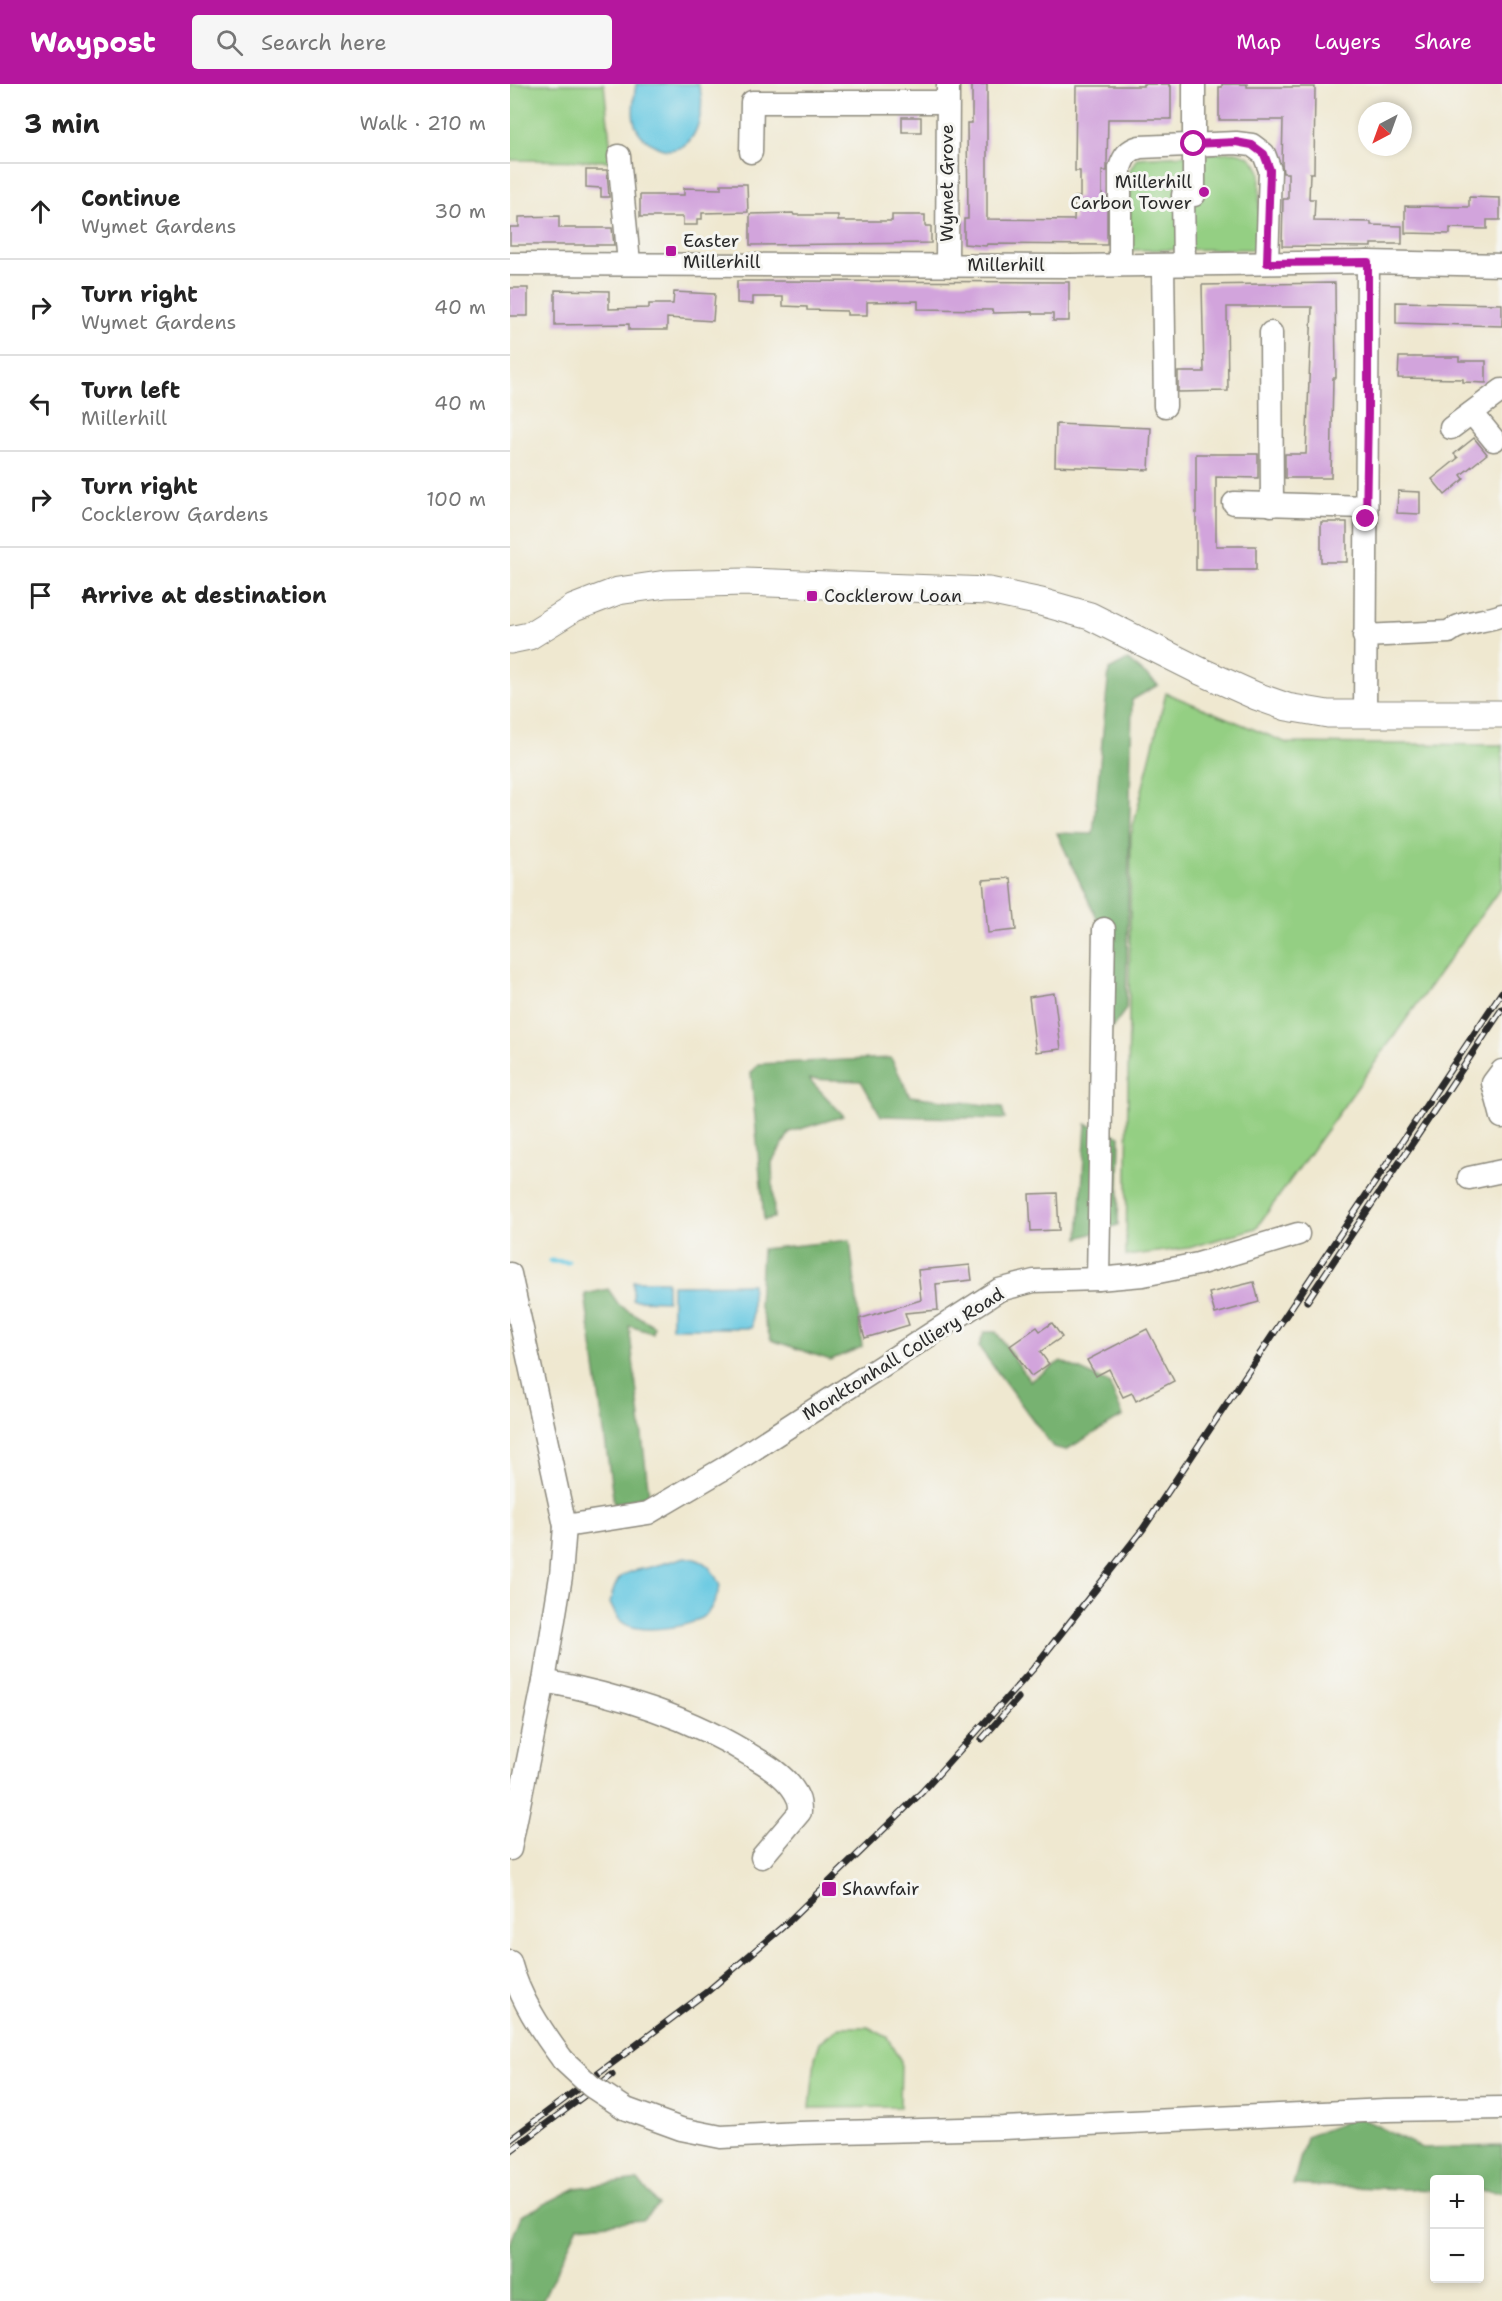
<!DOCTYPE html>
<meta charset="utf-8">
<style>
:root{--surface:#fff;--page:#f6f6f6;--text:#222;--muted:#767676;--line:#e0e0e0;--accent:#b5179e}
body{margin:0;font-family:"Shantell Sans",sans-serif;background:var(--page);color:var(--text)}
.controls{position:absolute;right:18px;bottom:18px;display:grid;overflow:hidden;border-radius:6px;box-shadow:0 3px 9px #0003}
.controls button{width:54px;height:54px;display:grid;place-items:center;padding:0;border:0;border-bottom:2px solid var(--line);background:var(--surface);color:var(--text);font:30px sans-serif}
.compass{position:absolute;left:848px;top:18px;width:54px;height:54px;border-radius:50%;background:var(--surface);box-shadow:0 3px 9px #0003;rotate:221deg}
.stop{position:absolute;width:18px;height:18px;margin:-14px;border:4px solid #b5179e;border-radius:50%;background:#fff}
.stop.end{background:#b5179e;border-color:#fff;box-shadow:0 2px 6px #0008}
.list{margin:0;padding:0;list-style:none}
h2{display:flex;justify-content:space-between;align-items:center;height:78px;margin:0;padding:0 24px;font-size:26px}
h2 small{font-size:20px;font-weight:400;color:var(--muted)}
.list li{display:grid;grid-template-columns:39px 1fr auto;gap:18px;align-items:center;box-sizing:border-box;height:96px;padding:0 24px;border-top:2px solid var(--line)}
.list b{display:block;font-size:22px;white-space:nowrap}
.list p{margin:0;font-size:20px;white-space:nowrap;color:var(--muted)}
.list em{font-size:20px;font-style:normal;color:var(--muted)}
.icon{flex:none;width:33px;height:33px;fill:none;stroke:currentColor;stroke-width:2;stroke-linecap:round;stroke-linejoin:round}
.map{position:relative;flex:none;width:992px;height:2217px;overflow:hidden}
header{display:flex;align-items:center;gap:36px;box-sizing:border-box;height:84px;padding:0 30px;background:var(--accent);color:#fff}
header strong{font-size:28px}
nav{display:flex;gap:33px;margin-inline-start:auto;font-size:21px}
.search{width:420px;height:54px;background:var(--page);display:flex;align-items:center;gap:15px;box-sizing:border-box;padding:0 21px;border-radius:6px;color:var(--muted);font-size:22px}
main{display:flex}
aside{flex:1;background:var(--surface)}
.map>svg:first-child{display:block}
.green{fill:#94cf83;stroke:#607d57;stroke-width:1.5}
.forest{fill:#77b271;stroke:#516e4e;stroke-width:1.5}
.water{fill:#63c7e1;stroke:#477986;stroke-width:1.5}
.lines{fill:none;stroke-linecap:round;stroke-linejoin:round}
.stream{stroke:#63c7e1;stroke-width:5}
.building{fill:#d2a4dc}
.minor-casing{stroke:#8d8a7e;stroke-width:25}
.major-casing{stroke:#8d8a7e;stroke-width:29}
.minor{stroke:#fff;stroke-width:22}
.major{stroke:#fff;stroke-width:27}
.rail-casing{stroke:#2b2b2b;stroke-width:7}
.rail{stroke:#f6f6f2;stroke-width:4.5;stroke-dasharray:14;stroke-linecap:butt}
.minor-bridge-casing{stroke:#8d8a7e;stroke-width:25;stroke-linecap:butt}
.minor-bridge{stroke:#fff;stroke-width:22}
.route{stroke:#b5179e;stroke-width:8}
.poi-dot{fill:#b5179e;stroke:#f6f6f2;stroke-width:2}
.labels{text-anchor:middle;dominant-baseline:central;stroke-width:6;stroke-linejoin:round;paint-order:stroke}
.poi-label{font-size:18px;fill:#2b2b2b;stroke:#f6f6f2;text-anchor:start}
.street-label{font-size:18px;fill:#2b2b2b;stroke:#f6f6f2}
</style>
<header>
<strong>Waypost</strong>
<div class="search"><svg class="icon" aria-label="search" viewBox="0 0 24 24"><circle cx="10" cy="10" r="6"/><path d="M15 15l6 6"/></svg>Search here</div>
<nav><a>Map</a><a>Layers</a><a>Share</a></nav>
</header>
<main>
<aside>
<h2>3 min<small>Walk · 210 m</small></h2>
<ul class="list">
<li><svg class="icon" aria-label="ahead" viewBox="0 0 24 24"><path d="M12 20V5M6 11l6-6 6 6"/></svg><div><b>Continue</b><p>Wymet Gardens</p></div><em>30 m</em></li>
<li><svg class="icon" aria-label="right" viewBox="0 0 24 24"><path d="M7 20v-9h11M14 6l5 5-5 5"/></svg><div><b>Turn right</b><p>Wymet Gardens</p></div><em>40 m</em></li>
<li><svg class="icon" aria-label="left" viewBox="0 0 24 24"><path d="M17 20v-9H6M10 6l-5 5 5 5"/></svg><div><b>Turn left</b><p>Millerhill</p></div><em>40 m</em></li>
<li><svg class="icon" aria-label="right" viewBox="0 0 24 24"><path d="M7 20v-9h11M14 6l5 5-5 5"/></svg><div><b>Turn right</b><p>Cocklerow Gardens</p></div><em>100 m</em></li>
<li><svg class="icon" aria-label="arrive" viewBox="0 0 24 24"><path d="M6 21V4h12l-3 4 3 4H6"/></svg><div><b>Arrive at destination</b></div></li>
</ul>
</aside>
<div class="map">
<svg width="992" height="2217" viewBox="0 0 992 2217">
<rect width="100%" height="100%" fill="#f6f6f2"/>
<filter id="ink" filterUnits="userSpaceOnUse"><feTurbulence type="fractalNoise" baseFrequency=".0167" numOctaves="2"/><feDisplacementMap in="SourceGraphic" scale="12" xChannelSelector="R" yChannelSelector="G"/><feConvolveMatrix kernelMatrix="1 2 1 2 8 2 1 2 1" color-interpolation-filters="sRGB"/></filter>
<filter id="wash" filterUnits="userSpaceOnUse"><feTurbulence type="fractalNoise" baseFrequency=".008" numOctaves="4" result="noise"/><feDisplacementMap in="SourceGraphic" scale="24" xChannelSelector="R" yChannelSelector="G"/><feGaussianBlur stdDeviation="1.35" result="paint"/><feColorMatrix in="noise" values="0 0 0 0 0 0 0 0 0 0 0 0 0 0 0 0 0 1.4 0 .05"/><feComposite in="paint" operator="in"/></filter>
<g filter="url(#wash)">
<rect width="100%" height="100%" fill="#efe8d0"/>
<g class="green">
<path d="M0,0H94L102,77L0,76Z"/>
<path d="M725,68C739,71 744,74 750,88L748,165L620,166V86L627,74Z"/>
<path d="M656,609L777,659L992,661V802L746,1144L679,1164L616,1172L621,751Z"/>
<path d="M330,1943H358L377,1953L391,1977L390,2023L300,2024L305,1974L310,1958Z"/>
</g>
<g class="forest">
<path d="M618,576L648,601L622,616L616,925L602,944L588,837L547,749L583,750L599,586Z"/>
<path d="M381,974L400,1012L492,1023L495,1035L371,1032L351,997L299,995L334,1032L280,1048L262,1078L264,1134L254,1136L241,989L248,980Z"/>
<path d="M576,1040L610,1052L608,1141L569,1154Z"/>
<path d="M340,1156L352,1263L320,1276L261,1256L249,1221L252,1165Z"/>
<path d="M98,1205L109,1221L144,1242L143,1249L119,1242L139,1411L104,1420L75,1210Z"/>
<path d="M474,1248H486L520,1297L551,1277L599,1299L613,1332L556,1366L543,1363L469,1263Z"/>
<path d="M849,2033L912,2064L992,2062V2108L970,2107V2096H924V2106L783,2101L796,2053Z"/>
<path d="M128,2096L148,2121L132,2136L68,2142L32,2217H0V2160L11,2132L66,2104Z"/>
</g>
<g class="water">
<path d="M126,0H188C196,17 190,54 171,63C162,67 152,66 144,61C118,47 122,26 126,0Z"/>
<path d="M123,1197H157V1217L123,1216Z"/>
<path d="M242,1200V1244H162V1201Z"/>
<path d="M175,1473C196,1476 202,1483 210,1502C207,1512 204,1523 195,1531C180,1544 135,1549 117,1541C108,1537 104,1528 100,1519C106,1491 111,1489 137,1484C150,1481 162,1477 175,1473Z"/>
</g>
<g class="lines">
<path class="stream" d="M41,1177L58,1178"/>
</g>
<g id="blocks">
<g class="building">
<path d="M462,0H477V135L564,136L565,113H570V87H565L566,2H633V0H659V2H661V35H598L597,79V87H592V113H597V161L477,160L476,162L454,160V135H458L457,39H462Z"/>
<path d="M712,0H737V3H805L804,89H800L799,115H805L804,137L861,138V141L892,142V160H861V163L772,162L773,115H778V89H773L772,80L773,36H709V3H712Z"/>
<rect x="392" y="33" width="19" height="15"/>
<path d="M76,86H97L99,113H91V104L76,103Z"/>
<path d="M211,100H237L238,128L192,129V135H187V141H173V133H130V111H174V104L211,105Z"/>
<path d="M959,113L990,114V136H977V145L940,144V150L895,149V122L959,123Z"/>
<path d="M283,129L284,131H328V137H382V131H415V142H421V159L240,161V130Z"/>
<path d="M49,132V144H102L104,161H0V143H9V133Z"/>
<path d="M227,197L559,198V237H543V230H522V228L483,229L482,226L408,225V217L357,218V231H337V227L297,226V223L273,222V213H243V220L227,219Z"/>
<path d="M825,199L826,294H823L821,394H775V370H796L802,223H717L718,307L668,308V288H694L692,201Z"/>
<rect x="0" y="204" width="18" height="28"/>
<path d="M45,206L99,207V225L139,224V220H163L164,208L205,210L203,237L157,234V246H119V240L45,241Z"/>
<path d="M886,218L992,220V242L886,239Z"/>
<path d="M889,273H949V277H976V299L953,298V295L888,294Z"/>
<path d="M546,340L641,344L639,386L545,382Z"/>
<path d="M964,354L977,370L951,391L954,395L935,411L922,395L948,374L944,370Z"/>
<path d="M686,370H748V394L706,393V462H746V486H686Z"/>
<path d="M888,407L910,408V430L887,429Z"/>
<rect x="811" y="438" width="26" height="40"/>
<path d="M501,794L506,846L478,849L473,796Z"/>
<path d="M544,909L551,965L526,968L519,913Z"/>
<path d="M547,1109L549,1146L521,1147L519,1110Z"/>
<path d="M460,1181L462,1196L426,1200L428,1226L395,1229L399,1241L355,1254L349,1235L411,1216L408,1186Z"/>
<path d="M744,1198L749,1218L705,1230L699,1209Z"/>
<path d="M542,1239L552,1253L530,1268L539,1280L521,1292L500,1262L527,1243L530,1247Z"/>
<path d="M637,1245L664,1297L626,1317L622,1309L613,1313L599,1285L586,1292L577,1276Z"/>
</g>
</g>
</g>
<g filter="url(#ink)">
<use href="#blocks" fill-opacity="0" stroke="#8d8a7e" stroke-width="1.5"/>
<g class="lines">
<defs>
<g id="minor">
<path d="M241,68L242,18H437"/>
<path d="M109,72L119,179"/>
<path d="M0,180L560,182L858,178L992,181"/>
<path d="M674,180L673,111H684V0"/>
<path d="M437,181L438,0"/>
<path d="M610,181V84C614,72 618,66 630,63L726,59L742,61L754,70L760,86L757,179"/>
<path d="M653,181L655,322"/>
<path d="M761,249L762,421"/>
<path d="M962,329L984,356"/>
<path d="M941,344L992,306"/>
<path d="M724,419L856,423"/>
<path d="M854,552L939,548C951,537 975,538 992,531"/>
<path d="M855,631L858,178"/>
<path d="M992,987L983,999L992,1033"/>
<path d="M959,1094L992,1087"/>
<path d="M0,1190L55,1442L51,1492L34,1597L0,1765"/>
<path d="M588,1195L594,845"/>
<path d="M55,1442L138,1429L213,1385L489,1206L524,1197L588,1195L633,1191L688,1180L788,1150"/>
<path d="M34,1597C109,1611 181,1633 245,1674C261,1683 281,1697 288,1714C290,1718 290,1724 290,1728L252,1773"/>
<path d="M0,1878C10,1915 30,1945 53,1976"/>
<path d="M116,2025L171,2045L211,2053L289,2049L493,2044L876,2026L992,2024"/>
</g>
<path id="major" d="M0,556L19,552L64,524L108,507L156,500L235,498L479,507L531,518L580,532L688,586L746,612L777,623L818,630H992"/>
</defs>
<use href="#minor" class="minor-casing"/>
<use href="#major" class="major-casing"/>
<use href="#minor" class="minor"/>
<use href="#major" class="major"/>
<defs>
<g id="rail">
<path d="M797,1217L992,925"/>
<path d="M472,1655L508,1614"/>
<path d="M0,2056L198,1907L276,1840L412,1708L523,1585L633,1445L992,908"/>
<path d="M0,2067L102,1991"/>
</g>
</defs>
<use href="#rail" class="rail-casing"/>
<use href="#rail" class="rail"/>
<defs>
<path id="minor-bridge" d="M53,1976L81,2002L116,2025"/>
</defs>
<use href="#minor-bridge" class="minor-bridge-casing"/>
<use href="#minor-bridge" class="minor-bridge"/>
</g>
</g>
<g class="lines" filter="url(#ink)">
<path class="route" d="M684,60L726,58L742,61L754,70L760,86L757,179L858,178V329L856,435"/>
</g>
<g class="poi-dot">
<circle cx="694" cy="108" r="6"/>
<rect x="155" y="161" width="12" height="12" rx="3"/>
<rect x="296" y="506" width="12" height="12" rx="3"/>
<rect x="311" y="1797" width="16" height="16" rx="3"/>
</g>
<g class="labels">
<g class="poi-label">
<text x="682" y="98" text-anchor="end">Millerhill<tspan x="682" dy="21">Carbon Tower</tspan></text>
<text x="173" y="157">Easter<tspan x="173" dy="21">Millerhill</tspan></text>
<text x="314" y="512">Cocklerow Loan</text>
<text x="332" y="1805">Shawfair</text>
</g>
<g class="street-label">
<text transform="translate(437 99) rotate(-90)">Wymet Grove</text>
<text x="496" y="181">Millerhill</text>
<text transform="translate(393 1270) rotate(-32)">Monktonhall Colliery Road</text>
</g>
</g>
</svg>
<div class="controls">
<button>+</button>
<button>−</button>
</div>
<svg class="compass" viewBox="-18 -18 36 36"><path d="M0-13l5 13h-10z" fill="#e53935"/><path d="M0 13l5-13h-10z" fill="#767676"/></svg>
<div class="stop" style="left:684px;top:60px"></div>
<div class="stop end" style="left:856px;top:435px"></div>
</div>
</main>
